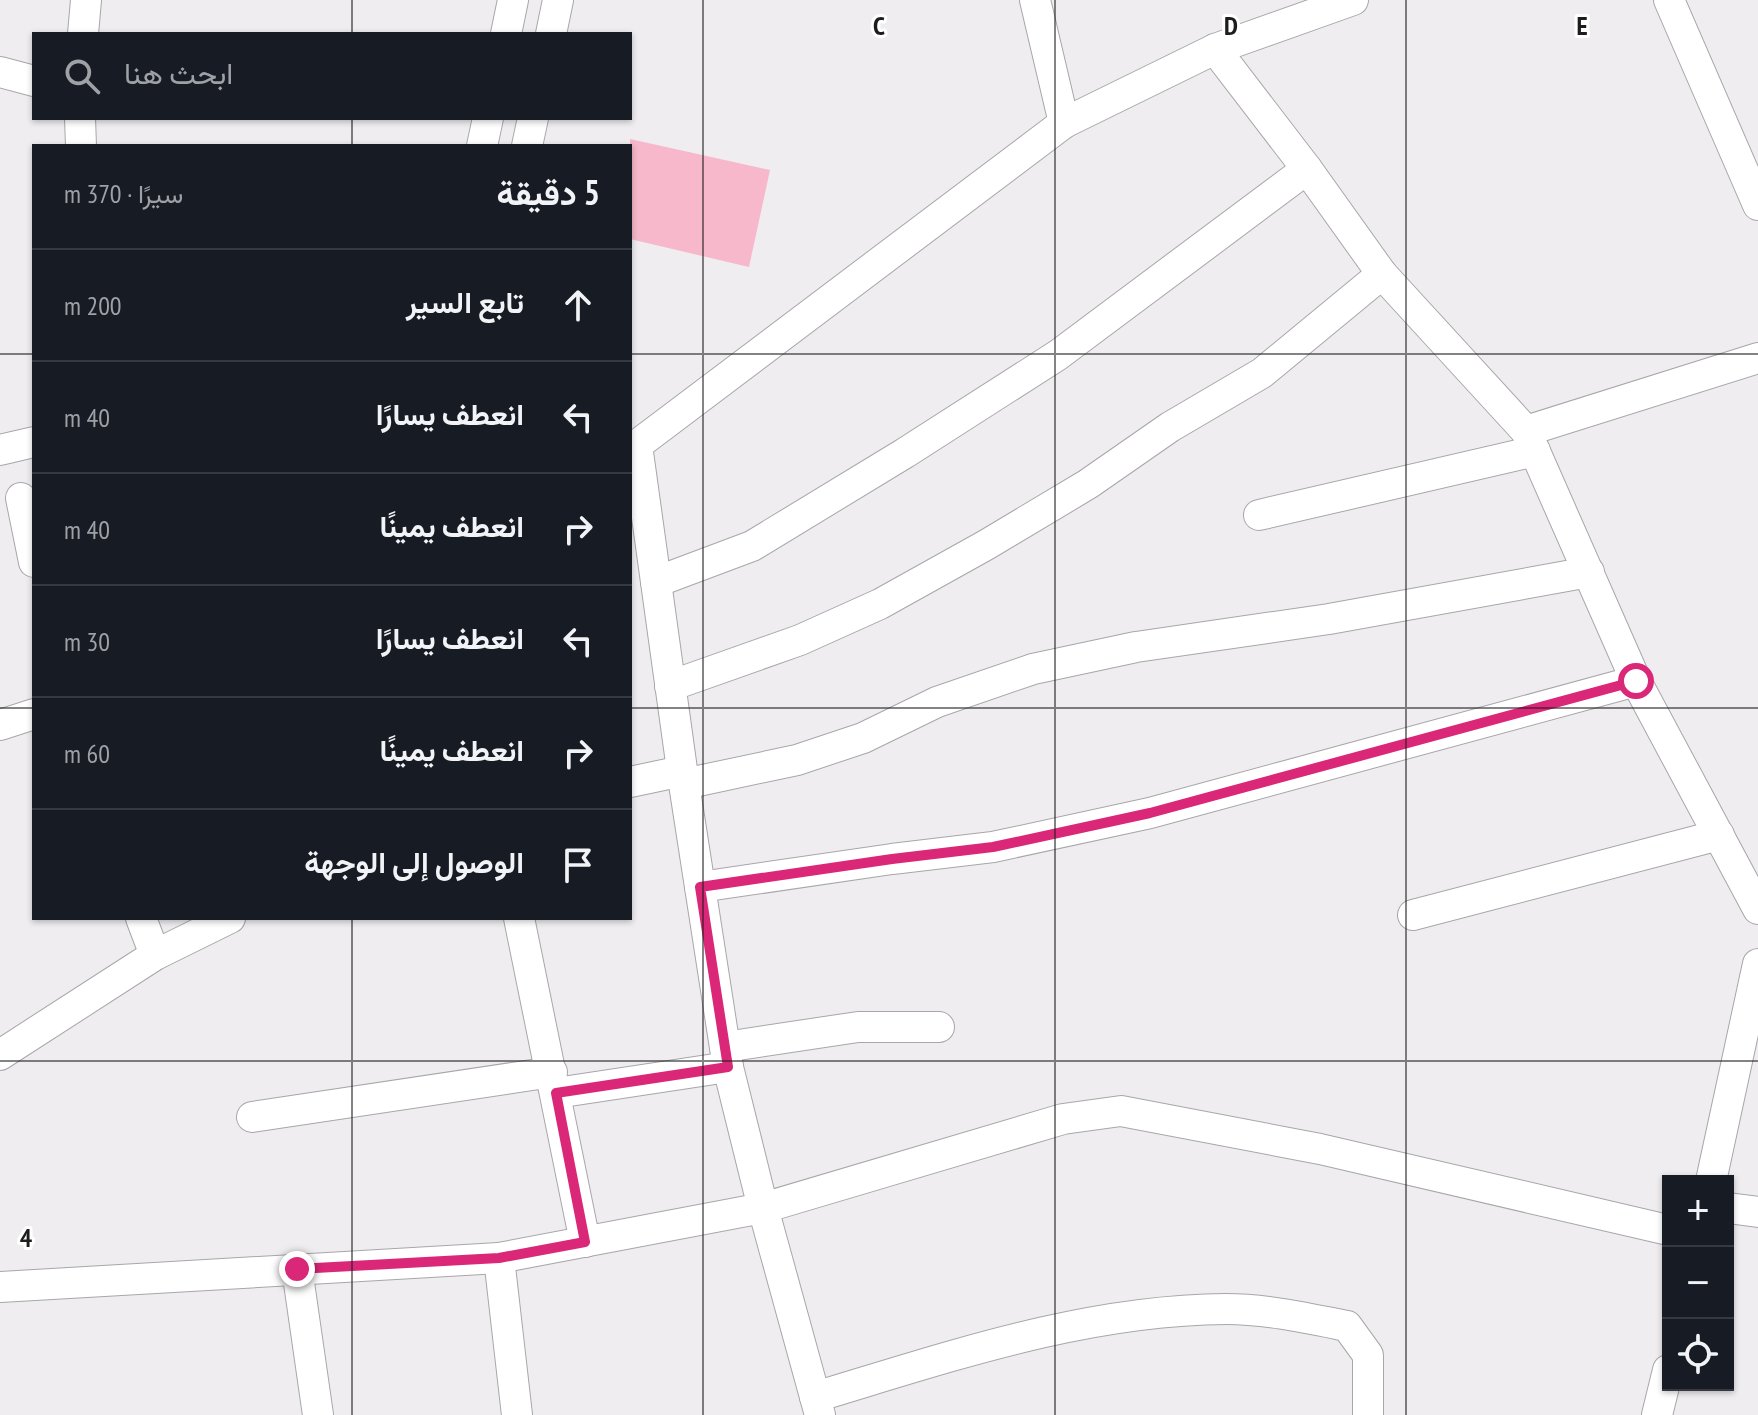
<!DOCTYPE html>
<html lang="ar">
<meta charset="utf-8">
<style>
:root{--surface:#171b24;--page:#20242c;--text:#f1f3f6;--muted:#9ea1a6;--line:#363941}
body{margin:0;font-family:"PT Sans Narrow",Vazirmatn,sans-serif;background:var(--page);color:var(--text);direction:rtl}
.controls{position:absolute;right:24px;bottom:24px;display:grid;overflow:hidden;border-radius:0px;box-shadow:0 2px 6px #0004}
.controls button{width:72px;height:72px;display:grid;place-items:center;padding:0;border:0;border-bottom:2px solid var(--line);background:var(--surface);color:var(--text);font:40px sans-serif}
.stop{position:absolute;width:24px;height:24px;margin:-18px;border:6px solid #db2777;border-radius:50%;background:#fff}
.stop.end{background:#db2777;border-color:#fff;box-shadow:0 2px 8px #0008}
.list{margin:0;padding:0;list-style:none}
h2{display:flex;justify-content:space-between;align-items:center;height:104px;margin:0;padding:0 32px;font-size:34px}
h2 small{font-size:26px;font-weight:400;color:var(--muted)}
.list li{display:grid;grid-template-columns:52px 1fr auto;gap:24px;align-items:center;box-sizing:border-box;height:112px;padding:0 32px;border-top:2px solid var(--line)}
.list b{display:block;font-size:30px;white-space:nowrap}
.list em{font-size:26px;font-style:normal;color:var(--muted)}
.icon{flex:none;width:44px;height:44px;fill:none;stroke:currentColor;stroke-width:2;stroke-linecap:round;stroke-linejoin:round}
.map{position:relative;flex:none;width:1758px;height:1415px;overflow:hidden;direction:ltr}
.search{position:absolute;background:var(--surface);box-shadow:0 2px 6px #0004;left:32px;top:32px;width:600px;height:88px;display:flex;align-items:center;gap:20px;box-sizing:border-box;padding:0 28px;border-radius:0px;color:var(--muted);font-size:30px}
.panel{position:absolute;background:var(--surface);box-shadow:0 2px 6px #0004;left:32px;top:144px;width:600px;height:776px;border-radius:0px;direction:rtl}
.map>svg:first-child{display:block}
.pitch{fill:#f6b8ca}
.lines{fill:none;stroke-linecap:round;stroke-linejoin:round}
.street-casing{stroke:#a8a6aa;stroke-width:32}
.street{stroke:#fff;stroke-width:30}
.route{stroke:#db2777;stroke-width:10}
.grid{fill:none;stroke:#1d1d1e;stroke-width:2;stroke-opacity:0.55}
.grid-label{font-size:26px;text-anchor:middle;font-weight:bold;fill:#1d1d1e;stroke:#fff;stroke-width:6;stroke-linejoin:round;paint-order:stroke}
</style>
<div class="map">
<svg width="1758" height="1415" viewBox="0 0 1758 1415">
<rect width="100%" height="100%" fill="#efedf0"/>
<path class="pitch" d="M630,139L770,170L749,267L630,239Z"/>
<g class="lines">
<defs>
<g id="street">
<path d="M1035,0L1064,123"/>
<path d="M1669,0L1758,205"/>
<path d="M83,34L86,0"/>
<path d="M506,34L513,0"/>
<path d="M551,34L558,0"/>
<path d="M1215,49L1307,169L1382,274L1526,431L1636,681L1758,909"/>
<path d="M0,72L34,81"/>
<path d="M80,118L81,146"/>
<path d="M482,146L488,118"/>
<path d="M527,146L533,118"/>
<path d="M1526,431L1758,358"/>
<path d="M637,445L684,784L728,1067L763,1208L820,1415"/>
<path d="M637,445L1064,123L1215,49L1353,0"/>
<path d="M0,450L34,442"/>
<path d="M21,498L34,562"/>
<path d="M1259,515L1535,451"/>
<path d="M656,582L752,546L905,453L1058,355L1307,169"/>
<path d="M670,686L800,640L880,604L986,545L1088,484L1170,427L1262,373L1382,274"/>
<path d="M0,725L34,714"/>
<path d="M630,782L682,771"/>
<path d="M684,784L797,760L863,738L937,702L1033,669L1136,647L1329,619L1589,572"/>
<path d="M700,887L892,859L993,847L1150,813L1636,681"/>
<path d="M1413,915L1719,835"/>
<path d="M141,918L155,955"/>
<path d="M519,918L585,1242"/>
<path d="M725,1047L858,1027H939"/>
<path d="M0,1055L155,955L230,918"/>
<path d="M556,1093L728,1067"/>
<path d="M252,1117L552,1072"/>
<path d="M1711,1181L1758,964"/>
<path d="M1728,1208L1758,1212"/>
<path d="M499,1258L517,1415"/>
<path d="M297,1269L318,1415"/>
<path d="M0,1287L499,1258L763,1208L1063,1119L1121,1111L1320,1149L1668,1230"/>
<path d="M815,1397C949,1357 1084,1310 1226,1309C1266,1309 1307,1318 1347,1326L1368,1355V1415"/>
<path d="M1657,1415L1668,1370"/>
</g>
</defs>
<use href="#street" class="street-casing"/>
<use href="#street" class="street"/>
</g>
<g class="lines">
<path class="route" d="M297,1269L499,1258L585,1242L556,1093L728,1067L700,887L892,859L993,847L1150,813L1636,681"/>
</g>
<path class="grid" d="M352,0V34M703,0V1415M1055,0V1415M1406,0V1415M352,118V146M0,354H34M630,354H1758M0,708H34M630,708H1758M352,918V1415M0,1061H1758"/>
<g class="grid-label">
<text x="879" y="35">C</text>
<text x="1231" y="35">D</text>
<text x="1582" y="35">E</text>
<text x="26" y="1247">4</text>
</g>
</svg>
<div class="controls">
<button>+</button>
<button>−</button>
<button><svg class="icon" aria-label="locate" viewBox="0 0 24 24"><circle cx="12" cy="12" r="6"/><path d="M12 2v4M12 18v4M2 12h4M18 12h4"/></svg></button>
</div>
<div class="stop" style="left:1636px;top:681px"></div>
<div class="stop end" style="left:297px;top:1269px"></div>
<div class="search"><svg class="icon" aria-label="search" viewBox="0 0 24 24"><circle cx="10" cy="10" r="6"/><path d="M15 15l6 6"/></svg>ابحث هنا</div>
<section class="panel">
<h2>5 دقيقة<small>سيرًا · 370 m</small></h2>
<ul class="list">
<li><svg class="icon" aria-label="ahead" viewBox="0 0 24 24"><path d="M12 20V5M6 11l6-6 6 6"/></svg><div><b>تابع السير</b></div><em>200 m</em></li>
<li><svg class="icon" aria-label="left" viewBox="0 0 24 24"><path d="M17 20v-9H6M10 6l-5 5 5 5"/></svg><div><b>انعطف يسارًا</b></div><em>40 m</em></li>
<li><svg class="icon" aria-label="right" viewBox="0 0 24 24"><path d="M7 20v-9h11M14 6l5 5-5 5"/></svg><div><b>انعطف يمينًا</b></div><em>40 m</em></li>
<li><svg class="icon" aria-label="left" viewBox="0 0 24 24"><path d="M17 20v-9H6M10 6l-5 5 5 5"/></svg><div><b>انعطف يسارًا</b></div><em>30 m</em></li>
<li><svg class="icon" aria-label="right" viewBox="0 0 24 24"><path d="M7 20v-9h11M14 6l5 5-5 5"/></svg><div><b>انعطف يمينًا</b></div><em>60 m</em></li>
<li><svg class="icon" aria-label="arrive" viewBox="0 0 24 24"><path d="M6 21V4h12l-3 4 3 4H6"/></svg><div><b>الوصول إلى الوجهة</b></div></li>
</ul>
</section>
</div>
